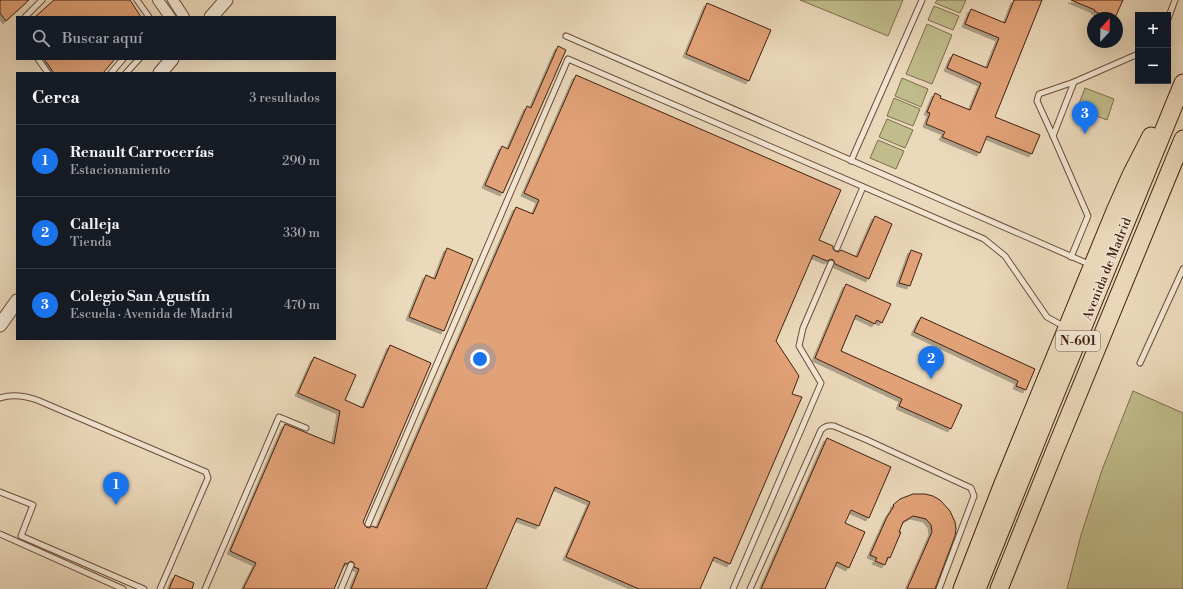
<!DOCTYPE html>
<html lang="es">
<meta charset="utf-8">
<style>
:root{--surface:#171b24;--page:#242831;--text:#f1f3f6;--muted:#9ea1a6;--line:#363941;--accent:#1a73e8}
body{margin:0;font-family:"Libre Bodoni",serif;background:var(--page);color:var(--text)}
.controls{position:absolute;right:12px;top:12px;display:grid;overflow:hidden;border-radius:0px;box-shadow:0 4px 16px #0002}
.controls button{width:36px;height:36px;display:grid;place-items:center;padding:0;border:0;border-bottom:1px solid var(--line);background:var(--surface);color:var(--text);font:20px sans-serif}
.compass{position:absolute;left:1087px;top:12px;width:36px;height:36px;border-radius:50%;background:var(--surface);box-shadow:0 4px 16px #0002;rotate:22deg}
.you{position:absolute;left:480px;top:359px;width:14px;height:14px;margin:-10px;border:3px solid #fff;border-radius:50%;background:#1a73e8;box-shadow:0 0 0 6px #1a73e833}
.badge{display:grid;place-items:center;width:26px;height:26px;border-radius:50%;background:var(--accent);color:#fff;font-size:13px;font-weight:700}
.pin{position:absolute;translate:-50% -33px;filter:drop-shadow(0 1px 2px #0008)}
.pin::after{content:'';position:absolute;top:21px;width:14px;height:12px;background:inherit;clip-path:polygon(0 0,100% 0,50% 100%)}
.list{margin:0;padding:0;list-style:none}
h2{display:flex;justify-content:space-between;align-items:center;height:52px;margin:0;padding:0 16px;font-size:17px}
h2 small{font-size:13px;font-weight:400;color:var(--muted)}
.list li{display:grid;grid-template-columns:26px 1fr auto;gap:12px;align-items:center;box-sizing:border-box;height:72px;padding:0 16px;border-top:1px solid var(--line)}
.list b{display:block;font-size:15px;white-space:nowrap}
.list p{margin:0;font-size:13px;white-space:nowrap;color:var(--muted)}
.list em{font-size:13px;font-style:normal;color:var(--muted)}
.icon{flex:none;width:22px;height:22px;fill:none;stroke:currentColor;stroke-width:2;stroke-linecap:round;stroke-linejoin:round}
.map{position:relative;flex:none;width:1183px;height:589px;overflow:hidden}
.search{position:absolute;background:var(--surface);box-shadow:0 4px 16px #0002;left:16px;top:16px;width:320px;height:44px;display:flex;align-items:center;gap:10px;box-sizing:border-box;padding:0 14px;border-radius:0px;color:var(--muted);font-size:15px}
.panel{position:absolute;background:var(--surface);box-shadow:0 4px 16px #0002;left:16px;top:72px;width:320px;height:268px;border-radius:0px}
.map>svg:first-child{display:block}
.green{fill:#c0bc8b;stroke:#806e4e}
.building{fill:#e2a278;stroke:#411f10;filter:url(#shadow)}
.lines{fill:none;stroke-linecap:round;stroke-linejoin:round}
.service-casing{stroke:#6c4e3b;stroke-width:7}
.minor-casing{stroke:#6c4e3b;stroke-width:12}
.tertiary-casing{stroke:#6c4e3b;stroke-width:15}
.trunk-casing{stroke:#411f10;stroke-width:19}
.service{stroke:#f2e6d3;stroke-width:5}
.minor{stroke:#f2e6d3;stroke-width:10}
.tertiary{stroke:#f2e6d3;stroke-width:13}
.trunk{stroke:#ebd9bb;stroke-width:17}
.labels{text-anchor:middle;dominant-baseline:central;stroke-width:3;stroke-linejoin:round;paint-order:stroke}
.shield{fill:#f2e6d3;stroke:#765b4a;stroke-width:1}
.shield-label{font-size:12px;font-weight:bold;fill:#411f10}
.street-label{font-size:13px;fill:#411f10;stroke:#f2e6d3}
</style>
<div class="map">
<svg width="1183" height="589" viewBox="0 0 1183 589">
<defs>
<filter id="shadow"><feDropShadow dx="-3" dy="3" stdDeviation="0" flood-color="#0004"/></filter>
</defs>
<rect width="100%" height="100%" fill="#ebd9bb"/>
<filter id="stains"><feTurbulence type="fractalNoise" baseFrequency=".005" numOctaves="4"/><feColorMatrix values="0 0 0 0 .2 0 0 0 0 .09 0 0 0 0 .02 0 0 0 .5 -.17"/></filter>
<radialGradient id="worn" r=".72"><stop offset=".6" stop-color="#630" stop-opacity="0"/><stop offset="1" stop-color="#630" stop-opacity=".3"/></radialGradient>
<g class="green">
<path d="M800,0H903L888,36Z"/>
<path d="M937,0H966L960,13L935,3Z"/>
<path d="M934,6L959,16L953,30L928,20Z"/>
<path d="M927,24L952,35L932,84L906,74Z"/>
<path d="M902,78L928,89L921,107L895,96Z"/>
<path d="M1085,88L1114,99L1107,120L1077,109Z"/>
<path d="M894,98L920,109L913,126L887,116Z"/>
<path d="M887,119L913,130L905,148L879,137Z"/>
<path d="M878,140L904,151L896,169L870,158Z"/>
<path d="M1133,391L1183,413V589H1067L1081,535L1102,470Z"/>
</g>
<g class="building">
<path d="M0,0H29L6,21L0,13Z"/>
<path d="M54,0H130L141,17H35Z"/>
<path d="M1014,0H1042L995,117L1040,135L1032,154L987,136L980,153L942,137L945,132L926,124L930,113L927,112L935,93L941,96L940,98L970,110L981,83L947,68L953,54L987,68L999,38L965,24L971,9L1005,23Z"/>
<path d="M1071,0H1123L1115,18H1110L1094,11L1095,10Z"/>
<path d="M707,3L771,30L749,81L686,54Z"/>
<path d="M558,46L566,50L503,193L485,185L502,146L508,149L527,106L531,108Z"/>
<path d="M44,59H115L103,73H54Z"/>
<path d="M576,75L841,190L819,240L833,246V249L835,251L838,252L841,250L857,257L875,216L892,224L869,279L835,264L834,261L832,259L829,260L827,261L813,255L776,341L799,376L792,394L802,397L730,564L714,557L700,589H639L566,557L590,502L555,487L539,526L517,518L486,589H351L359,569L354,567V563L351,561L347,564L345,563L334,589H243L256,563L230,551L285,424L334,444L340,411L298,393L314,357L356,375L345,400L363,408L390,345L431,363L363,522L366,527L369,528L372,526L377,528L516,207L533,214L539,200L524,193Z"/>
<path d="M447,248L473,259L444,331L409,317L426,275L435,279Z"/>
<path d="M911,250L922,254L910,286L899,283Z"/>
<path d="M846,284L891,304L882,323L877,320L875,324L856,315L841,351L962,405L951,429L899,406L902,399L815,358Z"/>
<path d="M921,317L1035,369L1026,390L1016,386L1018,381L914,332Z"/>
<path d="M827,438L891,467L869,518L851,510L845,523L865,532L849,568L837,562L825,589H761Z"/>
<path d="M913,494H925L933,496L940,500L950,511L955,522L956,529L955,536L935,589H907L932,532L931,525L926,519L913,516L903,522L899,532H901L890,558L888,557L885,565L875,561L877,558L870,555L887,517L894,506L893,505L900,499Z"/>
<path d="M175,575L194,583L192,589H169Z"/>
</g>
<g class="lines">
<defs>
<g id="service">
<path d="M137,0L149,17"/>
<path d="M25,17L42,0"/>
<path d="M1168,19L1175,0"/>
<path d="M566,36L1091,265"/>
<path d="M38,59L48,73"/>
<path d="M111,73L123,59"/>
<path d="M126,73L139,59"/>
<path d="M1053,136L1074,82L1138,54"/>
<path d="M851,161L922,0"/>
<path d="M837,248L863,187"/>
<path d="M1071,257L1088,216L1053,136L1037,101L1039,94L1042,93L1074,82"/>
<path d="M1140,363L1183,269"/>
<path d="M0,398C12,394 25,396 37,400L206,472L208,478L160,589"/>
<path d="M0,492L33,505L21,536L144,589"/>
<path d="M368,524L568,59L984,239L1005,256L1047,317L1065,327"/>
<path d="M0,534L123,589"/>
<path d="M205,589L279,417L306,428"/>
<path d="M341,589L351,565"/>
<path d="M733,589L821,383L799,346L803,328L831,263"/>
<path d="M750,589L821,430C825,426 828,425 834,426L867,440L971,488L974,496L939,589"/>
</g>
<g id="minor">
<path d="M158,0L170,17"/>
<path d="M173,0L184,17"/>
</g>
<g id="tertiary">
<path d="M211,17L226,0"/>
<path d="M160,73L172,59"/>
<path d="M0,325L17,301"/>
</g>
<g id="trunk">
<path d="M962,589L1002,486L1115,211L1131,175L1151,136"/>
<path d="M977,589L1051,405L1183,83"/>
<path d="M999,589L1055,450L1183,139"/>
</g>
</defs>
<use href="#service" class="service-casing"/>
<use href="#minor" class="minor-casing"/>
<use href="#tertiary" class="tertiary-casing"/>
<use href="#trunk" class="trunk-casing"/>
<use href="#service" class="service"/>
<use href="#minor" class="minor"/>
<use href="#tertiary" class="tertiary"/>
<use href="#trunk" class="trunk"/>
</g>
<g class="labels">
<rect class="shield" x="1056" y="331" width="44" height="20" rx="3"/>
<g class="shield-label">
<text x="1078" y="341">N-601</text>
</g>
<g class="street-label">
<text transform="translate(1107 269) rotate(-68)">Avenida de Madrid</text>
</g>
</g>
<rect width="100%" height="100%" filter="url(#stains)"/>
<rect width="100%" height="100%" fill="url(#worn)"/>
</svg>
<div class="controls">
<button>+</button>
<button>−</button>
</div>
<svg class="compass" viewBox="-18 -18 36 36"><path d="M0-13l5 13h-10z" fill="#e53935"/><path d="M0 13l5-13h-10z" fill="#9ea1a6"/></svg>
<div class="you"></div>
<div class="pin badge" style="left:116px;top:505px">1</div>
<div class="pin badge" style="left:931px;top:379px">2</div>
<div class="pin badge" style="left:1085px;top:134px">3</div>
<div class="search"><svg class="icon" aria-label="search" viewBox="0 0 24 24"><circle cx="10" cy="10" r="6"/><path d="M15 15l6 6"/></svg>Buscar aquí</div>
<section class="panel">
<h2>Cerca<small>3 resultados</small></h2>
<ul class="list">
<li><span class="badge">1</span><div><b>Renault Carrocerías</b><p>Estacionamiento</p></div><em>290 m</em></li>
<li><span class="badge">2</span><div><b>Calleja</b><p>Tienda</p></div><em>330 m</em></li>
<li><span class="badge">3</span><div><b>Colegio San Agustín</b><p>Escuela · Avenida de Madrid</p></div><em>470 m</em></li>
</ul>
</section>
</div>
